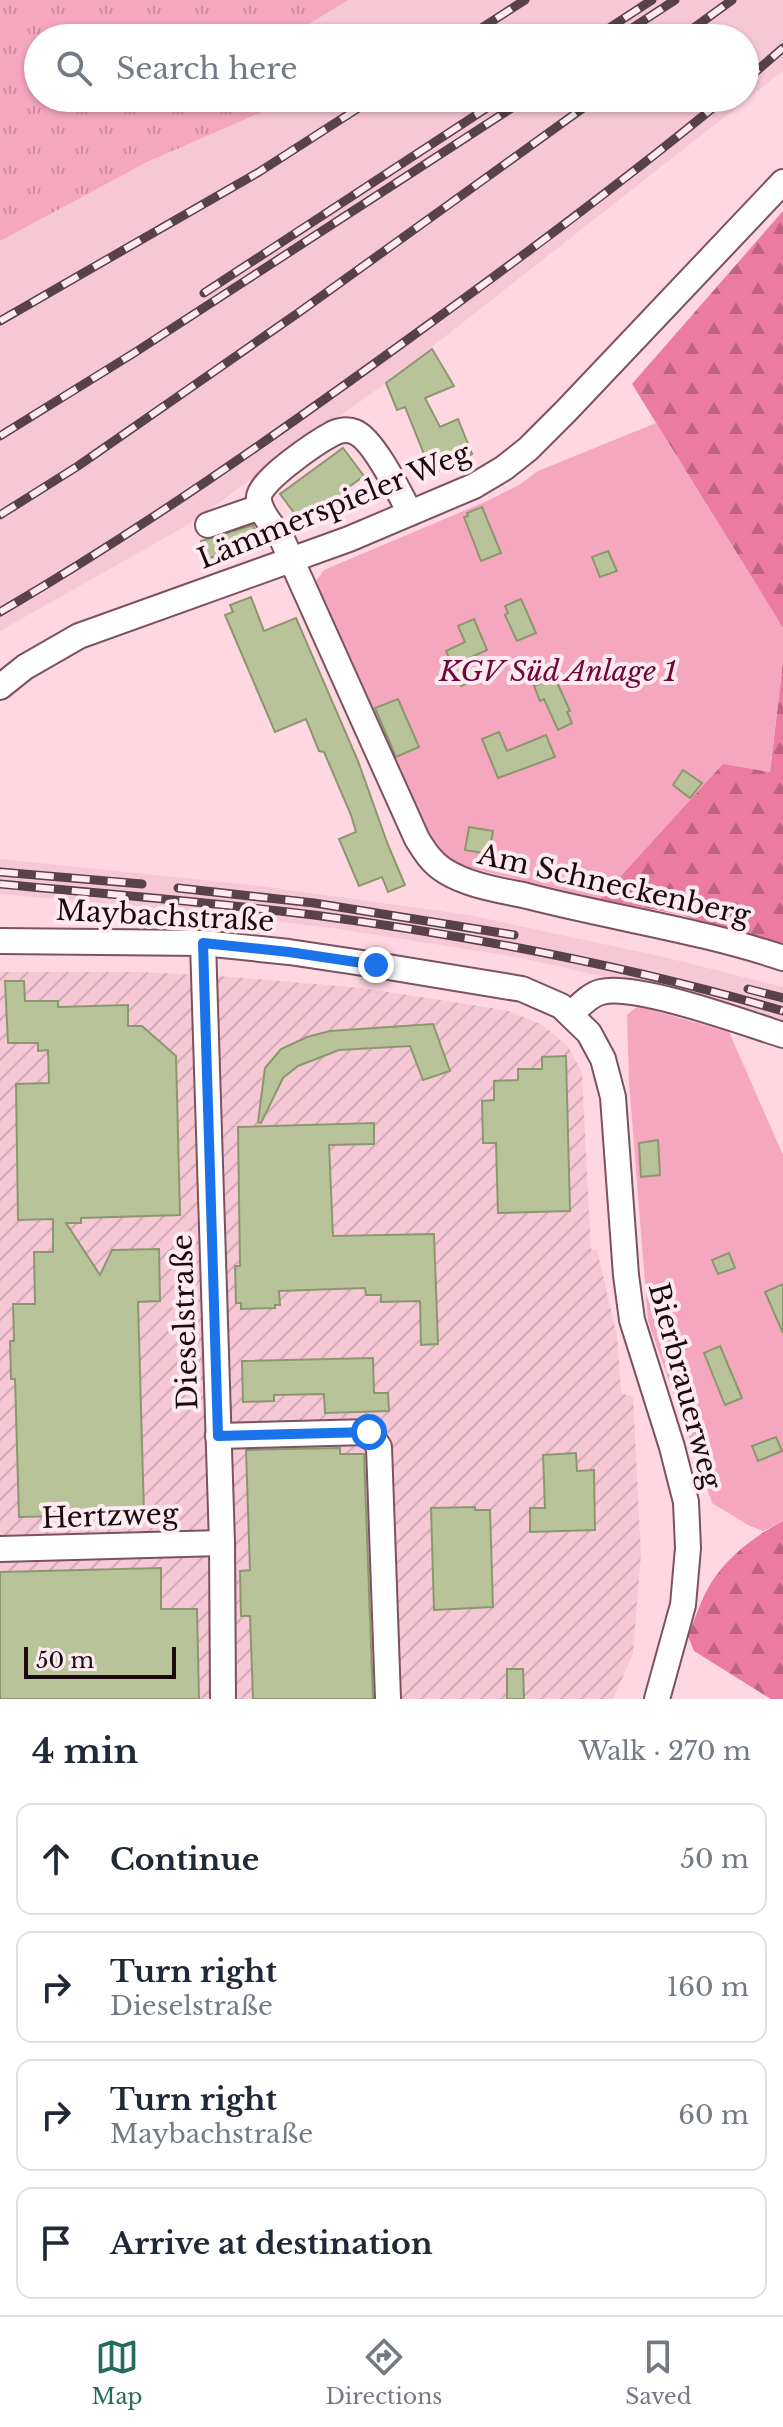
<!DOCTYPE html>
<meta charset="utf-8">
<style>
:root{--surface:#fff;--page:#f6f6f7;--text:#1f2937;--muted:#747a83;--line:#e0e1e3;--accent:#256b5e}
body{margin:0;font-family:"Libre Baskerville",serif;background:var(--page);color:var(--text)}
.scale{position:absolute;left:24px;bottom:20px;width:152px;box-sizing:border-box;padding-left:8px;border:4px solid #1a0a10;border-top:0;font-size:22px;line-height:28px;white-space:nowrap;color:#1a0a10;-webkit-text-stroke:6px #feeaf0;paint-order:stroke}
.stop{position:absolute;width:24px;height:24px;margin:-18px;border:6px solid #1a73e8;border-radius:50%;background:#fff}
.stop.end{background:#1a73e8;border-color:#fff;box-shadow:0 2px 8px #0008}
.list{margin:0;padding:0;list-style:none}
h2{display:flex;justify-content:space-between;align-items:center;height:104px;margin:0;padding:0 32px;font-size:34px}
h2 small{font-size:26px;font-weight:400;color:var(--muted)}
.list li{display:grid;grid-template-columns:52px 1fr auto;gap:24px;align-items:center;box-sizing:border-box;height:112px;margin:0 16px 16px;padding:0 16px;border:2px solid var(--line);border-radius:16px}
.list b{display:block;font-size:30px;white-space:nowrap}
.list p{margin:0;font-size:26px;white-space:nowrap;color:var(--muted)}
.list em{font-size:26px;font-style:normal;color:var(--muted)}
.icon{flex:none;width:44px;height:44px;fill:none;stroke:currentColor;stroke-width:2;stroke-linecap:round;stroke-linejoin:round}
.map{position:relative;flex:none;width:783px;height:1699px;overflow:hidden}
.search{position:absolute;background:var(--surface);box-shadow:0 2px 6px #0004;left:24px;right:24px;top:24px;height:88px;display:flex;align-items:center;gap:20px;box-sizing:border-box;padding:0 28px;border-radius:44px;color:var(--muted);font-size:30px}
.sheet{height:616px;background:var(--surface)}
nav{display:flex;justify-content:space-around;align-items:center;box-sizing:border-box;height:112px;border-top:2px solid var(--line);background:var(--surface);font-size:22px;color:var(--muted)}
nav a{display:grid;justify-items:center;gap:4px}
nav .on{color:var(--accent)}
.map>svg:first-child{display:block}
.built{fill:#f6c8d5;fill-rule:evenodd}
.industrial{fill:url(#industrial-furrows)}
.grass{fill:url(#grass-tufts)}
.forest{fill:url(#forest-firs)}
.green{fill:#f4a7bf}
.building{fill:#b8c399;stroke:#8d976f;stroke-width:2}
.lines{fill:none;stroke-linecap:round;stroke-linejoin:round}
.minor-casing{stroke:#7b525e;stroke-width:28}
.minor{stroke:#fff;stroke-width:24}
.rail-casing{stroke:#584149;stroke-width:9}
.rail{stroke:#feeaf0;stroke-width:6;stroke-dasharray:18;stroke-linecap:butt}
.route{stroke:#1a73e8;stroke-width:10}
.labels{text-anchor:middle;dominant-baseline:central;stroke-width:8;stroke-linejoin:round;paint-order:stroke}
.street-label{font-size:28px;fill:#1a0a10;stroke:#feeaf0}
.park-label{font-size:28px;font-style:italic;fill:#6f0539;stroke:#feeaf0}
</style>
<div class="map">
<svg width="783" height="1699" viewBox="0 0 783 1699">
<defs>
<pattern id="industrial-furrows" width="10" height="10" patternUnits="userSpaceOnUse" patternTransform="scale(2)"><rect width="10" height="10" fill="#f6c8d5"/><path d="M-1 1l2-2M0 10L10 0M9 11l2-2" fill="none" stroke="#d2aab6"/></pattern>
<pattern id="grass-tufts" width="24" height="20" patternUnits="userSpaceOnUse" patternTransform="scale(2)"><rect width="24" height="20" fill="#f4a7bf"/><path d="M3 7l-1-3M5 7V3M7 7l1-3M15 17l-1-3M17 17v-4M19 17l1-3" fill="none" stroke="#d18ea3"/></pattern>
<pattern id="forest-firs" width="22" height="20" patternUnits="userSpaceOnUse" patternTransform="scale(2)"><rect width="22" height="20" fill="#eb7ba1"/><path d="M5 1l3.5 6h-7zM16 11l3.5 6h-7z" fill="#be6382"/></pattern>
</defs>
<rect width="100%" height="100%" fill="#ffd7e2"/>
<g class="built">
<path d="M0,0H783V71L386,383L186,526L0,631ZM38,38H745V98H38Z"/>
<path d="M0,859L260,886L469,915L664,957L783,987V1024L677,993L516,957L339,929L180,910L0,894Z"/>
</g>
<path class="industrial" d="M0,972H142L234,977L361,988L506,1010L543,1025L569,1048L582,1073L591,1249L597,1250L617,1336L621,1393L633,1397L641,1554L633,1654L613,1699H0Z"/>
<path class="grass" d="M0,0H348L286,38H38V98H294L147,162L0,241Z"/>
<g class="forest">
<path d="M783,211V628L632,384Z"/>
<path d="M783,661V947L682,915L600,899L723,763L770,772Z"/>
<path d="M783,1521V1699H771L694,1651L688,1636C695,1619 701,1599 711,1583C728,1556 756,1535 783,1521Z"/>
</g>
<g class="green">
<path d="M656,423L783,628V661L770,772L723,764L600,899L462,866L442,856L431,840L316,581L324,570L487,501L519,485L538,471Z"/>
<path d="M638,1006L729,1032L783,1155V1521L763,1531L748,1525L712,1503L648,1321L629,1082L627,1015Z"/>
</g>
<g class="building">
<path d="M432,349L454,386L425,398L440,427L458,419L472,454L432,474L405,407L397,410L386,383Z"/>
<path d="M343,448L364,476L342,492L348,499L328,514L323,506L301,522L280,494Z"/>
<path d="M482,507L501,553L481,561L464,517L468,516L467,513Z"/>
<path d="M253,525L259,541L207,559L201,541Z"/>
<path d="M608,551L617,571L600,577L592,557Z"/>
<path d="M251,597L264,631L296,618L358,761L388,845L405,885L388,892L382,877L359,886L339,839L356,832L351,815L324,752L319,751L306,719L275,732L225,615L233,612L230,605Z"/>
<path d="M521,599L536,633L517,641L505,615L508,613L505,606Z"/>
<path d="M474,619L487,650L467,659L476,680L461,686L446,651L465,642L458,626Z"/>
<path d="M555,678L570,711L567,712L572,723L558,730L544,699L540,701L534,686Z"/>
<path d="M398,699L419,747L396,757L375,708Z"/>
<path d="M499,732L507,751L546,735L555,757L498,778L482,739Z"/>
<path d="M683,770L702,783L690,798L673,785Z"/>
<path d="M469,827L493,831L489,854L465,850Z"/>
<path d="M5,981H24L25,1001H58V1007L128,1005V1026H142L176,1056L180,1215L81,1218V1223H66L100,1275L112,1250L159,1249L160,1301L138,1302L144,1514L19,1517L15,1379H11L10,1341H14L13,1304H35L34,1252H53V1219L18,1220L16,1084L49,1083L48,1050L38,1051V1043H8Z"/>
<path d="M433,1024L450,1071L423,1080L410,1046L339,1050L298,1066L283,1078L261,1123L258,1122L265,1068L281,1049L307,1037L330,1031Z"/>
<path d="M566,1056L570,1211L498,1213L496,1143H483L482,1101L494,1100V1081L518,1080V1069H542V1057Z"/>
<path d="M374,1123V1144L329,1145L333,1236L434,1234L438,1344L421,1345L420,1301L381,1302V1295H366L365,1288L279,1291L280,1305H275V1308L241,1309V1303H236L235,1266H240L238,1127Z"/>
<path d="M658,1140L660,1175L641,1177L639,1143Z"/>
<path d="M729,1253L735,1268L718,1274L712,1260Z"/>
<path d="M783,1284V1333L765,1292Z"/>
<path d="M720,1346L742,1398L725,1405L704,1353Z"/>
<path d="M373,1358L374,1393H388L389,1411L325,1413L324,1394L274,1395V1401L243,1402L242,1361Z"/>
<path d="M776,1437L782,1451L758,1461L752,1446Z"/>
<path d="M340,1448V1454H364L373,1699H253L250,1616H241L240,1571L250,1570L246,1450Z"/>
<path d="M576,1453L577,1471L594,1470L595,1530L530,1532V1508H545L543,1455Z"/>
<path d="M475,1507V1510H490L493,1607L434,1610L431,1508Z"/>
<path d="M161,1568V1609H197L199,1699H0V1572Z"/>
<path d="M507,1669H523L524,1699H507Z"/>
</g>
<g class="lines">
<defs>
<g id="minor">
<path d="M410,513C400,494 374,440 355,432C348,429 339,430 332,434C317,442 259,481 259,497C258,512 274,527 282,539L417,839C425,852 432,863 445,871C469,886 500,890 527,896C612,918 699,930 783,958"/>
<path d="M208,525L260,507"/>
<path d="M0,687L25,667L79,636L349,539L474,486L504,468L528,449L567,410L783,182"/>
<path d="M0,941L203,943L289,952L376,965L522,989L561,1006L589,1033L603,1059L613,1097L626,1275L632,1320L672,1447L686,1502L688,1548L683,1605L657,1699"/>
<path d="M203,943L222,1543L223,1699"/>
<path d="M571,1014C580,1006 589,995 601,992C636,983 745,1023 783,1035"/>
<path d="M218,1436L369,1432L379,1447L388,1699"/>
<path d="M0,1549L222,1543"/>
</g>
</defs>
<use href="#minor" class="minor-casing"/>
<use href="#minor" class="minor"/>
<defs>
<g id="rail">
<path d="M466,38L525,0"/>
<path d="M594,38L652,0"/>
<path d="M617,38L675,0"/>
<path d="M680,38L732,0"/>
<path d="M745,81L783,48"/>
<path d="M204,293L502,98"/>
<path d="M0,321L259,172L374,98"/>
<path d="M0,436L134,353L527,98"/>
<path d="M0,515L78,466L298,313L597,98"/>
<path d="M0,612C142,529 273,437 407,340C515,262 622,183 725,98"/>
<path d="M0,872L142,884"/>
<path d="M0,884C105,894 209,902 314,915C472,936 629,966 783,1011"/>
<path d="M178,888L314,903L514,935"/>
<path d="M748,989L783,998"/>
</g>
</defs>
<use href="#rail" class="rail-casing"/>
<use href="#rail" class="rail"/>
</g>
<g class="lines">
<path class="route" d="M369,1432L218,1436L203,943L289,952L376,965"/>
</g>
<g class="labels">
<g class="street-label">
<text transform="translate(334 506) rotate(-22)">Lämmerspieler Weg</text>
<text transform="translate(614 885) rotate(13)">Am Schneckenberg</text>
<text transform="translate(165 916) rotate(3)">Maybachstraße</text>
<text transform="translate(185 1322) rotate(-92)">Dieselstraße</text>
<text transform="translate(685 1386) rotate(75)">Bierbrauerweg</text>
<text transform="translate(110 1516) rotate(-2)">Hertzweg</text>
</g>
<g class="park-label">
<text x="558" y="671">KGV Süd Anlage 1</text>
</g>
</g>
</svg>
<div class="scale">50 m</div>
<div class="stop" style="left:369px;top:1432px"></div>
<div class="stop end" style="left:376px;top:965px"></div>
<div class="search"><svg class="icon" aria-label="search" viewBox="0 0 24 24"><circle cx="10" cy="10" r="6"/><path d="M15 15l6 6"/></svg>Search here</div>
</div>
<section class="sheet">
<h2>4 min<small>Walk · 270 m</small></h2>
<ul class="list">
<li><svg class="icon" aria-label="ahead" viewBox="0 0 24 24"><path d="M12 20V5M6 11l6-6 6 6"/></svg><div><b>Continue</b></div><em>50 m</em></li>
<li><svg class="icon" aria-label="right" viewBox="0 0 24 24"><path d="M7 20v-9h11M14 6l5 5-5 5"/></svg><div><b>Turn right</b><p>Dieselstraße</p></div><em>160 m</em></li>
<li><svg class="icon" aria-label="right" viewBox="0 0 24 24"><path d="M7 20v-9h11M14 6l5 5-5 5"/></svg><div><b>Turn right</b><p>Maybachstraße</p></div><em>60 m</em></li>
<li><svg class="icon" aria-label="arrive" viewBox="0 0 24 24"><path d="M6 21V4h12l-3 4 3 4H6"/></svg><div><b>Arrive at destination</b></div></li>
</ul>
</section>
<nav>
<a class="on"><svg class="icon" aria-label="map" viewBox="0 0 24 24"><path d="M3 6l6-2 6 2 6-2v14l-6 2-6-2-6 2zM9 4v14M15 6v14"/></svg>Map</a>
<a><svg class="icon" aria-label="directions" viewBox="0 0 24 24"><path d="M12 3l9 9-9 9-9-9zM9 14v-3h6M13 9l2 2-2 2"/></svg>Directions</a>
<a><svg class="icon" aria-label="saved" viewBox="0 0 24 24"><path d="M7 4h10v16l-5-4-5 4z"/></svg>Saved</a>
</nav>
